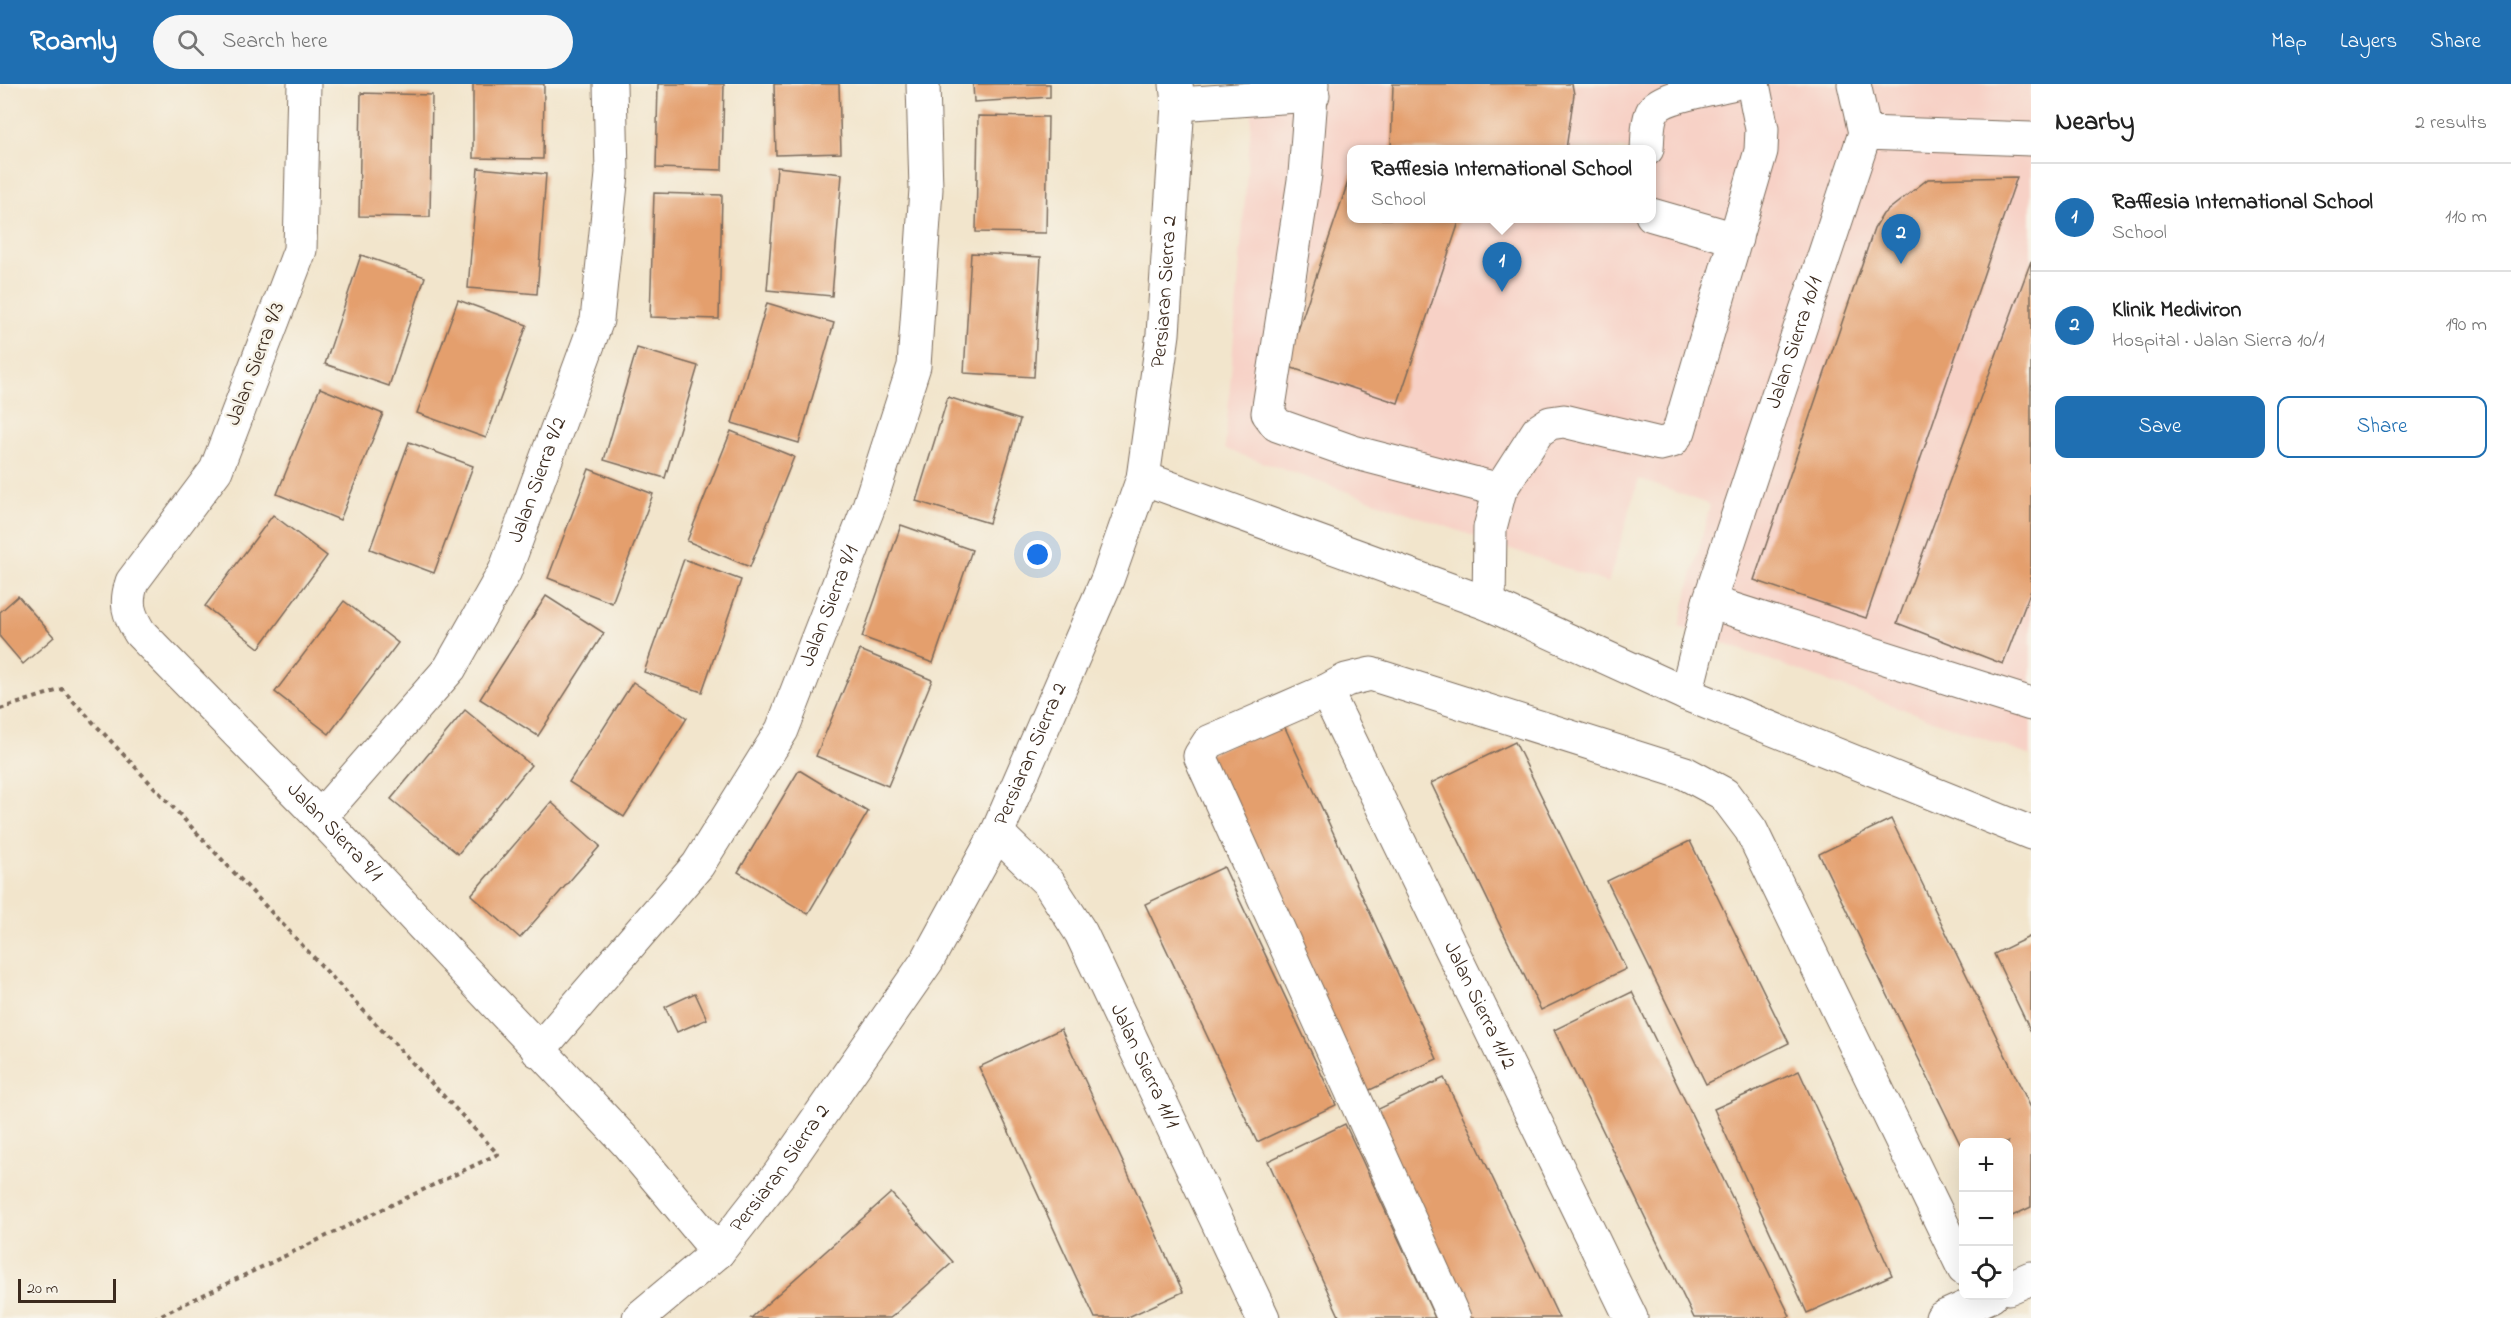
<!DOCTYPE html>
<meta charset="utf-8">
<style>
:root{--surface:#fff;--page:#f6f6f6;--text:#222;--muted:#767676;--line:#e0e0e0;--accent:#1f6fb2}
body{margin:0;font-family:"Indie Flower",sans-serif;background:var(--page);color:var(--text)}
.controls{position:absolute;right:18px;bottom:18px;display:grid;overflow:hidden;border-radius:12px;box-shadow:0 6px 24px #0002}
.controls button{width:54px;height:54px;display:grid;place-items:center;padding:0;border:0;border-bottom:2px solid var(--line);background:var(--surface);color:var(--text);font:30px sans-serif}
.scale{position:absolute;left:18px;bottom:15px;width:98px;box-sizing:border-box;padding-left:6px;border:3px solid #3b2a1e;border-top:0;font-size:16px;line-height:21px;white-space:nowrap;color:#3b2a1e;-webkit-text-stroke:4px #f7f3e8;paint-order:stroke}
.you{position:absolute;left:1038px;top:471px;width:21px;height:21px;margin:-15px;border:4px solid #fff;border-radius:50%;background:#1a73e8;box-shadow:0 0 0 9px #1a73e833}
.badge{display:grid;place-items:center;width:39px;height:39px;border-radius:50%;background:var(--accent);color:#fff;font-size:20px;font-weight:700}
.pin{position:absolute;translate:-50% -50px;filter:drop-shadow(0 2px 3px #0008)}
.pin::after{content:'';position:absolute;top:32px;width:21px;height:18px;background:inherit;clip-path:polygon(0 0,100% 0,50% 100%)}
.popup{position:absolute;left:1347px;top:61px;width:309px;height:78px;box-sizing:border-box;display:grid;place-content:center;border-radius:12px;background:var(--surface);filter:drop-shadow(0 2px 4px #0005);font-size:20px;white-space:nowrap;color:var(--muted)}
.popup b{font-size:22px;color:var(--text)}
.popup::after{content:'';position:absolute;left:50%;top:100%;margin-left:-12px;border:12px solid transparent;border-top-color:var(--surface)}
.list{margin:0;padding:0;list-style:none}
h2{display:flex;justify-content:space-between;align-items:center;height:78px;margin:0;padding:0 24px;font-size:26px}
h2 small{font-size:20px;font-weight:400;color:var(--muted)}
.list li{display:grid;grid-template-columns:39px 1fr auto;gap:18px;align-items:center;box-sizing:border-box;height:108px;padding:0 24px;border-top:2px solid var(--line)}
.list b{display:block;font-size:22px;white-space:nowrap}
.list p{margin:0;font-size:20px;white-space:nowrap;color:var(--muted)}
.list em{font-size:20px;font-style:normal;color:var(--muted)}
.actions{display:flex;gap:12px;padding:18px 24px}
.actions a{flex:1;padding:14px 0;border:2px solid var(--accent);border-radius:12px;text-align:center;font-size:21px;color:var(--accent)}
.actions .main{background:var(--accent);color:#fff}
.icon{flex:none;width:33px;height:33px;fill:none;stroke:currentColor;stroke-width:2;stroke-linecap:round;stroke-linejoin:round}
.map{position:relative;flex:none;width:2031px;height:1234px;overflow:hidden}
header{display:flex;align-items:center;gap:36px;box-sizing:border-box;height:84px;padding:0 30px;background:var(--accent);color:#fff}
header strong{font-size:28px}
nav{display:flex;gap:33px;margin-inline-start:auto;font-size:21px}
.search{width:420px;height:54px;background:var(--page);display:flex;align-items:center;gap:15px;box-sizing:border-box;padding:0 21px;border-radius:33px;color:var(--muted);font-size:22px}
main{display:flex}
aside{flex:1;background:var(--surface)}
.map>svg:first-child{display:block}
.built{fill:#f7d1c6;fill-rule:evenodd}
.building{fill:#e49f6d}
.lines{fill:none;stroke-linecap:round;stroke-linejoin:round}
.minor-casing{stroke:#7b6b5b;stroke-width:35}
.path{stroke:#7b6b5b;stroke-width:4;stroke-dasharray:4.5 4.5;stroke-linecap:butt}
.minor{stroke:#fff;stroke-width:33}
.labels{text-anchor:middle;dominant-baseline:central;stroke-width:5;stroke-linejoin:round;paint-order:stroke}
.street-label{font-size:21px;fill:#3b2a1e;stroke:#f7f3e8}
</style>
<header>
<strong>Roamly</strong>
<div class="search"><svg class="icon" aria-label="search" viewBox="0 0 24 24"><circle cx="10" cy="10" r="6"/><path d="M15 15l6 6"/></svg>Search here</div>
<nav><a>Map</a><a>Layers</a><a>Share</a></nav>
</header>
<main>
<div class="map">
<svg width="2031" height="1234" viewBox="0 0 2031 1234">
<rect width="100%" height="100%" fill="#f7f3e8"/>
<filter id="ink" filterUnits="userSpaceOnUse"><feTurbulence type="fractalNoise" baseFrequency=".0167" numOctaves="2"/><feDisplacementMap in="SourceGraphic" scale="12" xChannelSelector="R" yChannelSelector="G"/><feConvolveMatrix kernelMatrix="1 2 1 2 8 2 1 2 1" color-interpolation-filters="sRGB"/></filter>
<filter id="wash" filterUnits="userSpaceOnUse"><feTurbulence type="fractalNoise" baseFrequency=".008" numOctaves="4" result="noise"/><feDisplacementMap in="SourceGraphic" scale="24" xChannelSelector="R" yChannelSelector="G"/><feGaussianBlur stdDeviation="1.35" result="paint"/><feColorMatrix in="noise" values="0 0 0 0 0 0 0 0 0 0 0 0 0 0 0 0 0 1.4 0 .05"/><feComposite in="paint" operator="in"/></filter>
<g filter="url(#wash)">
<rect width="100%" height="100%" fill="#f2e5cc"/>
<path class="built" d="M1254,0H2031V672L1679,543L1710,421L1639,395L1608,499L1225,365ZM1352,65H1652V134H1352Z"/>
<g id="blocks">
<g class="building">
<path d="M473,0H544L543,75L473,74Z"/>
<path d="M658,0H724L722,86L656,84Z"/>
<path d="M774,0H839L841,69L776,71Z"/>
<path d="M973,0H1050V13L974,18Z"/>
<path d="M1393,0H1572L1574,10L1566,65H1391Z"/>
<path d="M361,9L432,11L430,133L359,132Z"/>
<path d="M978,32L1048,33L1046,149L976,148Z"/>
<path d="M777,83L842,90L832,212L767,206Z"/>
<path d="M478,84L546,90L537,210L468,204Z"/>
<path d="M1352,86V135H1460L1398,319L1286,282Z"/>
<path d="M2017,93L1866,534L1754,496L1874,145L1883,130L1928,95Z"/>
<path d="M654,109L722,111L719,235L650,233Z"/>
<path d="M971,169L1041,173L1034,293L964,289Z"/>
<path d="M361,171L425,193L389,302L325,280Z"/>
<path d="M2031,177V506L2003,580L1897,539Z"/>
<path d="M458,216L527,241L486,354L417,329Z"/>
<path d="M767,219L834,239L799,359L732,339Z"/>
<path d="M637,264L698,282L665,394L604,376Z"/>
<path d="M320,304L383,330L340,436L277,410Z"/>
<path d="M948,313L1020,336L989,439L916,417Z"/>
<path d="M731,347L794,373L750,483L687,457Z"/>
<path d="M409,358L473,382L434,489L370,465Z"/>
<path d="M589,385L653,410L612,519L548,494Z"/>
<path d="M273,431L327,472L259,564L205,522Z"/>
<path d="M901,441L972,466L933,579L862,553Z"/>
<path d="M684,475L741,496L702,608L644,588Z"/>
<path d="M18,512L54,553L23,580L0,553V528Z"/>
<path d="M546,512L604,549L538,652L480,615Z"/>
<path d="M344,517L398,559L329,650L275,608Z"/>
<path d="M860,566L932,596L888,702L816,672Z"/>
<path d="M633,598L687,634L624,733L569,698Z"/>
<path d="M465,626L531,681L458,770L391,715Z"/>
<path d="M1282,637L1437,975L1361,1010L1206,671Z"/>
<path d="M1515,658L1626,885L1541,926L1431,699Z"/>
<path d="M799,686L868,728L808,830L738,788Z"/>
<path d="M551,718L600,762L520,854L471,811Z"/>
<path d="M1891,735L2031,1024V1123L2008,1134V1058H1964V1068L1819,770Z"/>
<path d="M1690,757L1789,959L1706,1000L1607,797Z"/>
<path d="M1224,783L1336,1021L1257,1058L1145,820Z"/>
<path d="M2031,852V948L1994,870Z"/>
<path d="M1632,908L1790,1232L1786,1234H1694L1554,946Z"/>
<path d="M695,909L707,935L677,948L665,923Z"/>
<path d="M1061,945L1183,1208L1126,1234H1095L979,983Z"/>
<path d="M1799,987L1892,1191L1807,1229L1714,1025Z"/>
<path d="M1444,994L1476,1059L1559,1234H1467L1368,1030Z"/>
<path d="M1345,1040L1361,1074L1435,1234H1340L1298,1143L1268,1077Z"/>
<path d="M891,1109L953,1178L894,1231L890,1234H751Z"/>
</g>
</g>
</g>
<g filter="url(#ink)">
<use href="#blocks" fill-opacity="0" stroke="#7b6b5b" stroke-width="1.5"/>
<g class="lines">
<defs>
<g id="minor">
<path id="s1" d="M304,0L300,166L216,386L132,498C125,519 128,530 140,549L320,733L627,1059L718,1168"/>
<path d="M1312,0L1305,90L1268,329L1277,341L1353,368L1500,406"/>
<path d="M1178,20L1313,11"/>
<path d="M1865,49L2031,55"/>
<path d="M1647,65C1648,54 1647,33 1655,24C1665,12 1714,4 1731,0"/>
<path d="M1652,131L1736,155"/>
<path d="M1143,394L1489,520L1686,610L2031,749"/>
<path d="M1709,518L2031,620"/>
<path d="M1489,520L1490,444L1500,406L1538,347L1550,339L1564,337L1660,360L1672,357L1679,347L1761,67L1762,45L1753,0"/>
<path id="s2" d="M1326,607L1631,1234"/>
<path id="s3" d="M1686,610L1709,518L1865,49L1854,0"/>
<path id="s4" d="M320,733L450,584L505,487L597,236L612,90L610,0"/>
<path id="s5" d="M997,749L1048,798L1081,849L1263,1234"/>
<path id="s6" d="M538,967L698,781L782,646L869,422L914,282L926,105L923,0"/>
<path d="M2008,1204L2031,1194"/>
<path id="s7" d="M639,1234L718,1168L780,1089L927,877L997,749L1107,496L1143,394L1163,250L1178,20L1176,0"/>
<path d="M1454,1234L1200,672L1209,658L1326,607L1346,596L1371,590L1685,689L1724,710L1751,746L1964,1185"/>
<path d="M1942,1234L1991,1212"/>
</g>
</defs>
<use href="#minor" class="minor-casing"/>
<path class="path" d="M0,625L62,605L498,1070L155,1234"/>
<use href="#minor" class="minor"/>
</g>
</g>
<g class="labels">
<g class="street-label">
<text stroke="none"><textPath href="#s7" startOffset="1179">Persiaran Sierra 2</textPath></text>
<text stroke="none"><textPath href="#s3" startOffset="368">Jalan Sierra 10/1</textPath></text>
<text transform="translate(256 280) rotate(-69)">Jalan Sierra 9/3</text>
<text stroke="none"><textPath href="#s4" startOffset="406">Jalan Sierra 9/2</textPath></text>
<text stroke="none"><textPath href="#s6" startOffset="537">Jalan Sierra 9/1</textPath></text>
<text stroke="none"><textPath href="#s7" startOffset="693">Persiaran Sierra 2</textPath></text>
<text stroke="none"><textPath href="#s1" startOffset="874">Jalan Sierra 9/1</textPath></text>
<text stroke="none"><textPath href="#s2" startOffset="350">Jalan Sierra 11/2</textPath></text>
<text stroke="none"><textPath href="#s5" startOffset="279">Jalan Sierra 11/1</textPath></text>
<text stroke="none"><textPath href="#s7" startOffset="207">Persiaran Sierra 2</textPath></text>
</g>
</g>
</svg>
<div class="controls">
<button>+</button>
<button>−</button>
<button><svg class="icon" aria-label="locate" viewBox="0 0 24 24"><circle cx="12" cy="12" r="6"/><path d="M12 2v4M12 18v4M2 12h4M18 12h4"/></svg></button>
</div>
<div class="scale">20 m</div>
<div class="you"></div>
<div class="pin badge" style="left:1502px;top:208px">1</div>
<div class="popup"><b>Rafflesia International School</b>School</div>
<div class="pin badge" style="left:1901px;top:180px">2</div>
</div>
<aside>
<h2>Nearby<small>2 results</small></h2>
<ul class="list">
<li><span class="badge">1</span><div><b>Rafflesia International School</b><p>School</p></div><em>110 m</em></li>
<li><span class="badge">2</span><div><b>Klinik Mediviron</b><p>Hospital · Jalan Sierra 10/1</p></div><em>190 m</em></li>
</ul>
<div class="actions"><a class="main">Save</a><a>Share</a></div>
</aside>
</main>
